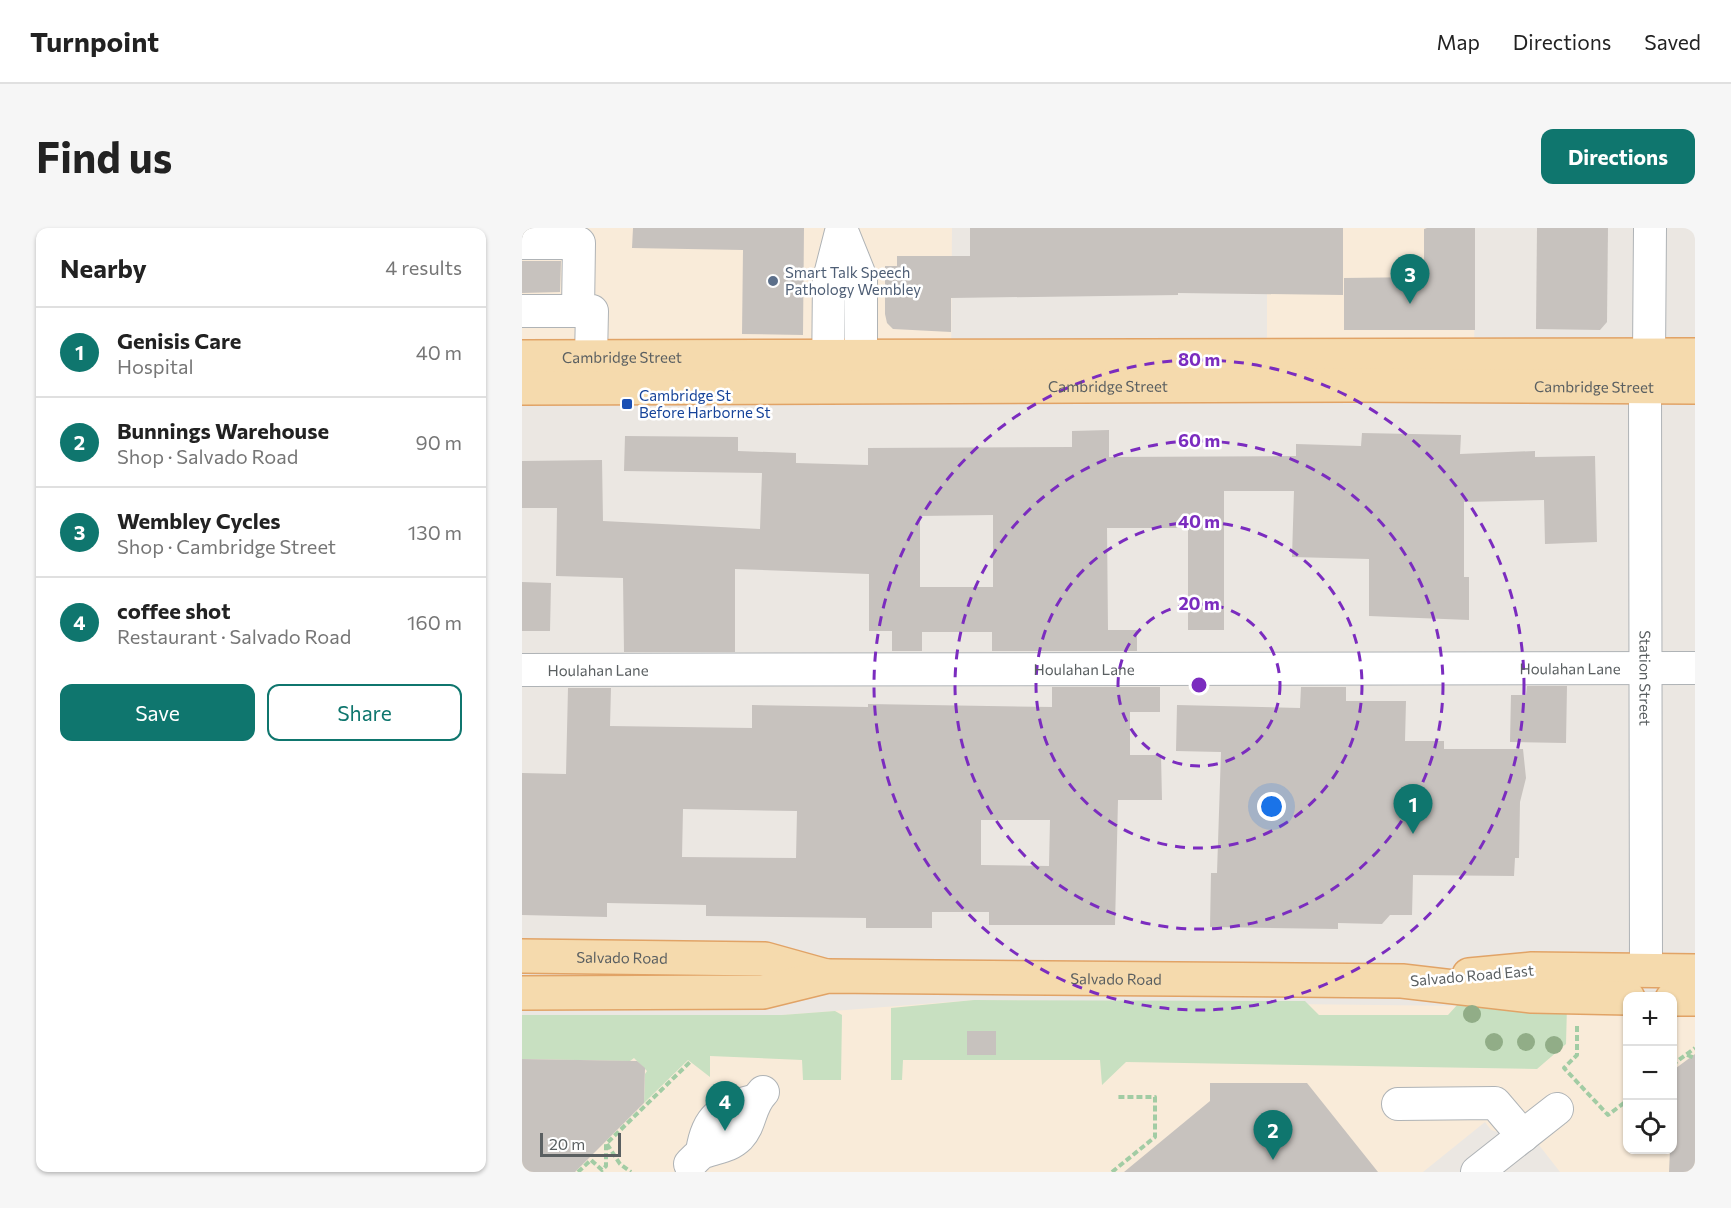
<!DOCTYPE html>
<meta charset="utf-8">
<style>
:root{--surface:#fff;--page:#f6f6f6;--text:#222;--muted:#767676;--line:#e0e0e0;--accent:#0f766e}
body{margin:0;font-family:Commissioner,sans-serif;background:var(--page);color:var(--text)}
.controls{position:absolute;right:18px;bottom:18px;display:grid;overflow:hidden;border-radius:12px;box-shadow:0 2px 4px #0004}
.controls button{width:54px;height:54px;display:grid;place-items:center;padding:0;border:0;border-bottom:2px solid var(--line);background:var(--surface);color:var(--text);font:30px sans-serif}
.scale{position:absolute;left:18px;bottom:15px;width:81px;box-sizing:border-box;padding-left:6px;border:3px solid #5a5f61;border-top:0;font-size:16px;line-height:21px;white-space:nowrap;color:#5a5f61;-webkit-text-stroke:4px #fff;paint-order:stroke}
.you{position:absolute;left:750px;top:579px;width:21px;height:21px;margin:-15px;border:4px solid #fff;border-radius:50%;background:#1a73e8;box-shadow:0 0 0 9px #1a73e833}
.badge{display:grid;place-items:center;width:39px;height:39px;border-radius:50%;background:var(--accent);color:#fff;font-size:20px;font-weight:700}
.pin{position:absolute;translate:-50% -50px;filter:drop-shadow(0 2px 3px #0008)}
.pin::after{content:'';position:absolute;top:32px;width:21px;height:18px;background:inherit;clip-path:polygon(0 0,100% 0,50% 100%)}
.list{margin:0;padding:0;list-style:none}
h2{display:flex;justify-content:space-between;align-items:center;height:78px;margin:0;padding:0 24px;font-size:26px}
h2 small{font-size:20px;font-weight:400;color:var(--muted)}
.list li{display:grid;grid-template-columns:39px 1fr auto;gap:18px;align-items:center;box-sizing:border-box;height:90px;padding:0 24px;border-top:2px solid var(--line)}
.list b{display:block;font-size:22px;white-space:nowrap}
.list p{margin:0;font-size:20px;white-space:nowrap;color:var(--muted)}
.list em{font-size:20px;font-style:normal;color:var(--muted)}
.actions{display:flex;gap:12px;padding:18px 24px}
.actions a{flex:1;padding:14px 0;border:2px solid var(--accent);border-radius:12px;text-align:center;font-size:21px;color:var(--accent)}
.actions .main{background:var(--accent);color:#fff}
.icon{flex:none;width:33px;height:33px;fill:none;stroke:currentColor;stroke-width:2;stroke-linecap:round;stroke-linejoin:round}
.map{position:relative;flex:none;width:1173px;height:944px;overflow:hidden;border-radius:12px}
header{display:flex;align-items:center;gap:36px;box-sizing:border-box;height:84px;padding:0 30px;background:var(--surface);border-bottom:2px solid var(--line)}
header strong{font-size:28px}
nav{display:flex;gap:33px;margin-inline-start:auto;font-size:21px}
.intro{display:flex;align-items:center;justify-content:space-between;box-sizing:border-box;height:144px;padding:0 36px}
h1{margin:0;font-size:42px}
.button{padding:15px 27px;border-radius:12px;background:var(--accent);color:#fff;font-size:21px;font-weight:700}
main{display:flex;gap:36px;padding:0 36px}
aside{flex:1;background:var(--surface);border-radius:12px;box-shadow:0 2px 4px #0004}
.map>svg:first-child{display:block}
.commercial{fill:#f9ebd9}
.green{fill:#c8e0c1}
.building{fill:#c7c2be;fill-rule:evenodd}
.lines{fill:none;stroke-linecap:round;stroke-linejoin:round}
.minor-casing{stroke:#afb3b6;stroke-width:34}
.major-casing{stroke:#e1a366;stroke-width:36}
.path{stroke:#a2cca4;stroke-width:4;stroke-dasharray:6 3;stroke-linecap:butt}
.minor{stroke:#fff;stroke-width:32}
.major{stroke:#f5daad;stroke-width:33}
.tree{fill:#91ad87}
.ring{fill:none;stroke:#7b2cbf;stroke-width:3;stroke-dasharray:10 8}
.service-dot{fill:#5c6f8a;stroke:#fff;stroke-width:2}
.transit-dot{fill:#1a4fb4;stroke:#fff;stroke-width:2}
.labels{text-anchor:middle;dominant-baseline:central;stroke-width:5;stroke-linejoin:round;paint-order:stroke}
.service-label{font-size:15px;fill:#4e5e75;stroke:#fff;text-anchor:start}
.street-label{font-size:15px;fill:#5a5f61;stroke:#fff}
.transit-label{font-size:15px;fill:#164399;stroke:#fff;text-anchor:start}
.centre{fill:#7b2cbf;stroke:#fff;stroke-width:3}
.ring-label{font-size:18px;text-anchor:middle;font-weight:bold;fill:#7b2cbf;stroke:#fff;stroke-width:5;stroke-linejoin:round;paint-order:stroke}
</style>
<header>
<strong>Turnpoint</strong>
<nav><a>Map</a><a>Directions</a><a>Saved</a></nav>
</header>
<div class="intro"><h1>Find us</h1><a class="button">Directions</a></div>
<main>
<aside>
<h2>Nearby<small>4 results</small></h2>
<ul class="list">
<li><span class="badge">1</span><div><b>Genisis Care</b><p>Hospital</p></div><em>40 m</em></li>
<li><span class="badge">2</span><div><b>Bunnings Warehouse</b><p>Shop · Salvado Road</p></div><em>90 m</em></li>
<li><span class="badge">3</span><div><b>Wembley Cycles</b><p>Shop · Cambridge Street</p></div><em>130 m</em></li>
<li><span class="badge">4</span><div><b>coffee shot</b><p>Restaurant · Salvado Road</p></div><em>160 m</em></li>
</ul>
<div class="actions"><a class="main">Save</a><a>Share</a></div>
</aside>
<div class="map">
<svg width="1173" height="944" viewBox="0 0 1173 944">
<rect width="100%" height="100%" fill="#ebe7e2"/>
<g class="commercial">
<path d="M0,0H430L429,143L0,145Z"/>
<path d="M745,0H953L952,143H745Z"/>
<path d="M452,772L1105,780L1106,922H1150L1151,781L1173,782V944H1038L1017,917L969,902L963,894L901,944H0V787H260Z"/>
</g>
<g class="green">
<path d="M452,772L783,773L797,787H926L936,776L1045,778L1044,816L1015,841L604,834L580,857L578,832H381L380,852H369V780Z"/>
<path d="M313,783L320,787L319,852H281L280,832L188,828V849L166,832L122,875L123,846L125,843L112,830L108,833L0,831V787H260Z"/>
</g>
<g class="building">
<path d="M111,0H282L281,107L220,106L221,22L110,20Z"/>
<path d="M448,0H821V67L656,65V67L429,70V104L371,101L365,95L363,86V38H375V28H448Z"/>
<path d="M905,0H953V102H822V50L902,49V1Z"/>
<path d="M1015,0H1086L1085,94L1078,102L1014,101Z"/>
<path d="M0,33H39L38,64L0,65Z"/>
<path d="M587,202V229L774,228V216L839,218L840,205L939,207L938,226L1013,223V229L1073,228L1075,314L1023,316L1022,272L942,274V349H947V392L847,388V331L770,329L772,263H702V402H666V300H585L586,402H615V423H470V404H400V423H370V403H347V346L213,341V424H102L101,350L34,348L35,280H0V233L80,232L81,293L238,301L240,245L102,243L103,208L216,209V223L274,225V235L346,237V220L550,219V203ZM471,287V359H398V288Z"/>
<path d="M0,354L29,355L28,403H0Z"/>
<path d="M1005,458H1045L1044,515L988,514L989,467H1004Z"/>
<path d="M530,459H638V484H608V527H639L640,572H596L593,697H467V684H410V700H344V690L184,688V677L85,675V689L0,687V545L44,546L46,460H89L88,498L230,500V477L346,479V476L530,479ZM161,581L275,583L274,630L160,629ZM459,592H528L527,638L459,637Z"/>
<path d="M779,459H824V473H884L883,513H922V521H1001L1004,550L998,574L997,630H993L992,648L891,647L890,687H868L860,696L816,695V701L688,699L689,645H695L699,524L654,523L655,477L778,480Z"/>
<rect x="445" y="803" width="29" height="24"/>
<path d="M1173,826V944H1147L1148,921H1150V843Z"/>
<path d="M0,831L115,833L123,840L122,875L53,944H0Z"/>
<path d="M688,855H785L856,944H602L688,873Z"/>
</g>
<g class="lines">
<defs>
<g id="minor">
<path d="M320,3L339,50V155"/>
<path d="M0,15H57L56,83H70L69,129"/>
<path d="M0,83H56"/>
<path d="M1127,127L1128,0"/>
<path d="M306,153L307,51L320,0"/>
<path id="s1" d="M1123,159L1124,742"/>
<path id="s2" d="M0,442L1173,440"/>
<path d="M876,876L973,875L1001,908"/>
<path d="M180,924C185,889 199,881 231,873"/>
<path d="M168,936C172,932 177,926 182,924C195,919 207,919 217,909C230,895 227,878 241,864"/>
<path d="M955,944L1035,881"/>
</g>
<g id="major">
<path id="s3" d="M0,129L1173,127"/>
<path id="s4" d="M0,160L830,157L1173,159"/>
<path id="s5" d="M0,728L243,731L304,748"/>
<path d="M947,747L1010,741L1173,743"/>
<path id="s6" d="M0,765L241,764L306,748L880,753L1010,768L1106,770"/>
<path d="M1150,771H1173"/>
</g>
</defs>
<use href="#minor" class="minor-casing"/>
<use href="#major" class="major-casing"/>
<g class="path">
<path d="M1055,798V827L1042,840L1086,887L1106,872"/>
<path d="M1165,827L1173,830"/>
<path d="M1150,837L1173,820"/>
<path d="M85,916L98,936L109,944"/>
<path d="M56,944L69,932L80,942L84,938V916L168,834"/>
<path d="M590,944L633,909V869H594"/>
</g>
<use href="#minor" class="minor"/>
<use href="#major" class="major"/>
</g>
<g class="tree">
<circle cx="950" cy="786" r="9"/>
<circle cx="972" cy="814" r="9"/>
<circle cx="1004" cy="814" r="9"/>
<circle cx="1032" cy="817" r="9"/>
</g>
<g class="ring">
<circle cx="677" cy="457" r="81"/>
<circle cx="677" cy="457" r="163"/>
<circle cx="677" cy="457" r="244"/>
<circle cx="677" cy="457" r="325"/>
</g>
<circle class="service-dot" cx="251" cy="53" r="6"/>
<rect class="transit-dot" x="99" y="170" width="12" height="12" rx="3"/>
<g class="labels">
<g class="service-label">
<text x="263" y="44">Smart Talk Speech<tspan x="263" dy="17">Pathology Wembley</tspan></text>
</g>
<g class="street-label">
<text stroke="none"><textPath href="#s3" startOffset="100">Cambridge Street</textPath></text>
<text stroke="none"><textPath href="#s4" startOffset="586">Cambridge Street</textPath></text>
<text stroke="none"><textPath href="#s4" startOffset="1072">Cambridge Street</textPath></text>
<text stroke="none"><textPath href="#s2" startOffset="1048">Houlahan Lane</textPath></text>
<text stroke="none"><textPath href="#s2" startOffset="562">Houlahan Lane</textPath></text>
<text stroke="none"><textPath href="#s2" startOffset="76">Houlahan Lane</textPath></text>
<text stroke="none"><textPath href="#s1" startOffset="291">Station Street</textPath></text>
<text stroke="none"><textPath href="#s5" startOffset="100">Salvado Road</textPath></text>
<text transform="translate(950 747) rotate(-5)">Salvado Road East</text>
<text stroke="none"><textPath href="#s6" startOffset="596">Salvado Road</textPath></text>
</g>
<g class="transit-label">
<text x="117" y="167">Cambridge St<tspan x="117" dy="17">Before Harborne St</tspan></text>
</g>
</g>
<circle cx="677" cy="457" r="9" class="centre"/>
<g class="ring-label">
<text x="677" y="138">80 m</text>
<text x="677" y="219">60 m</text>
<text x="677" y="300">40 m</text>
<text x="677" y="382">20 m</text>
</g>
</svg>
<div class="controls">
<button>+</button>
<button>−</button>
<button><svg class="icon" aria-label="locate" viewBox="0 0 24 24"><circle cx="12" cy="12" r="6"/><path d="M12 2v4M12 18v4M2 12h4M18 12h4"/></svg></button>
</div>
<div class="scale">20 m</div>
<div class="you"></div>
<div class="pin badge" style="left:891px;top:606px">1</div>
<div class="pin badge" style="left:751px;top:932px">2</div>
<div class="pin badge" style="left:888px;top:76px">3</div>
<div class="pin badge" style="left:203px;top:903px">4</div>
</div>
</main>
